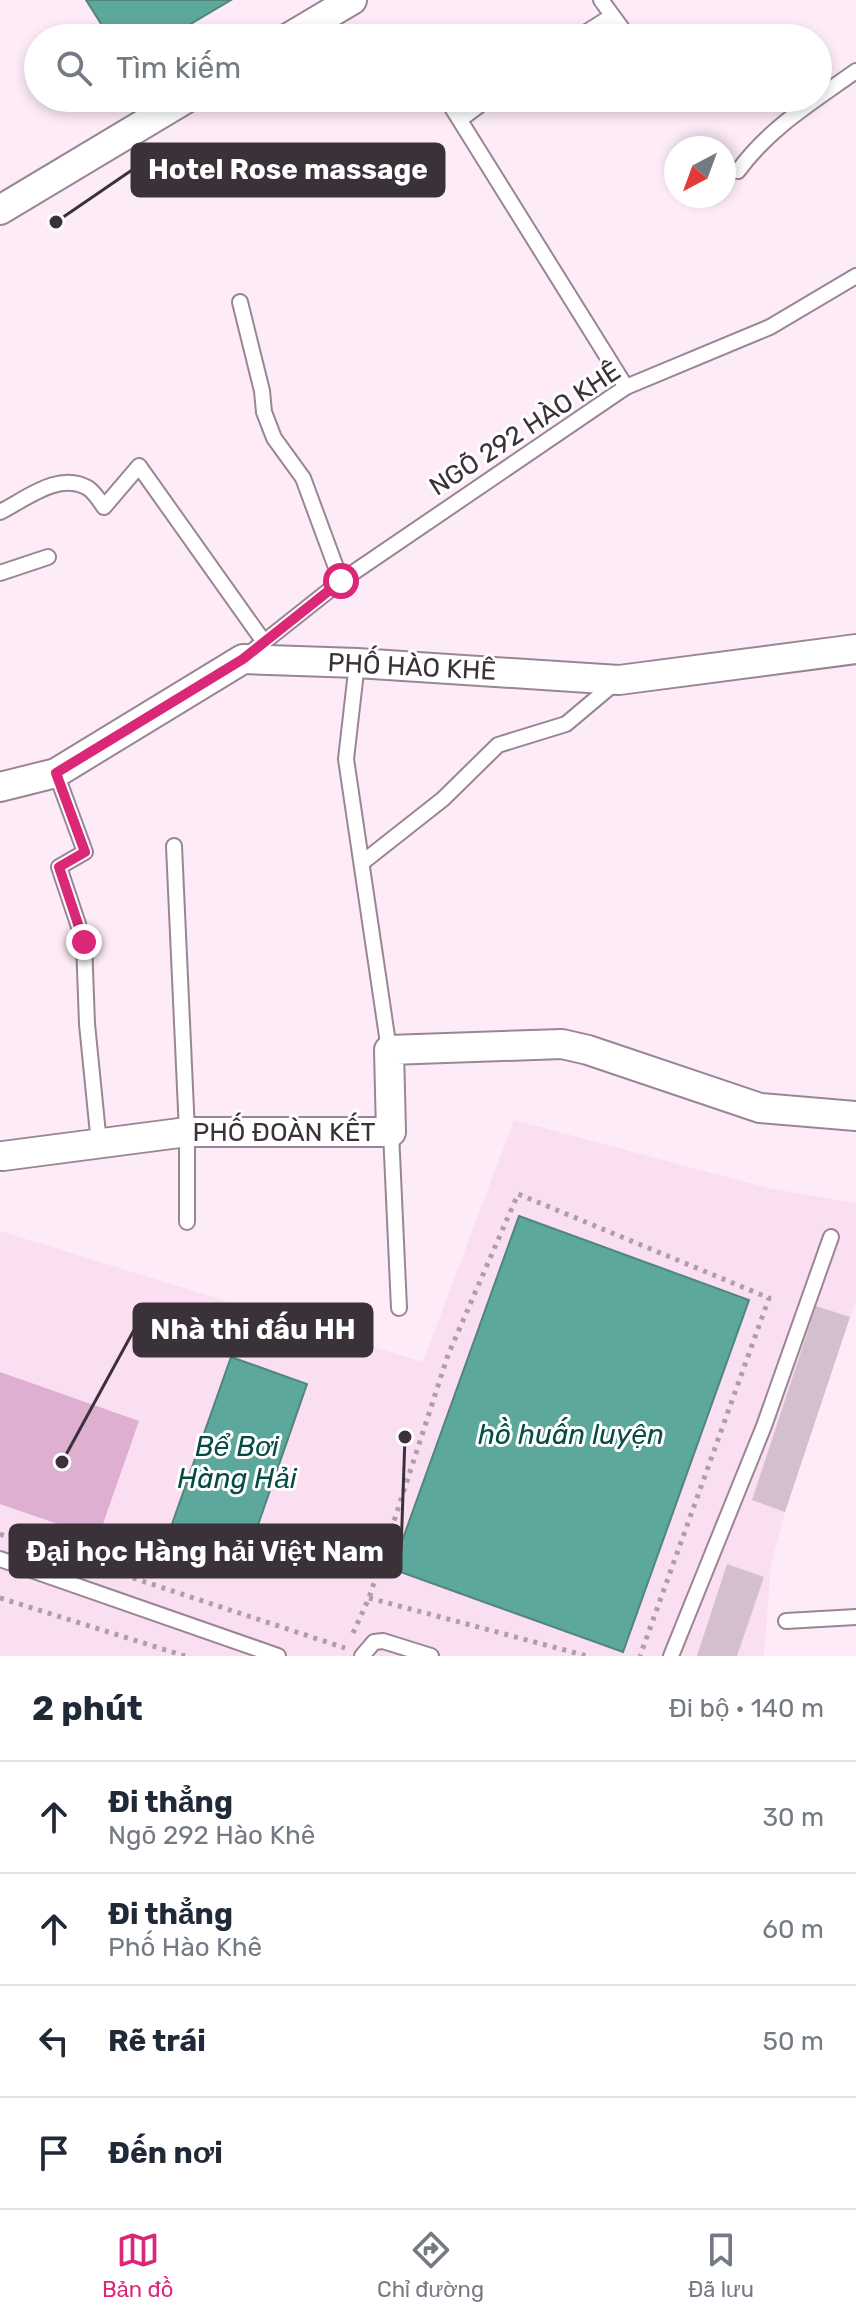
<!DOCTYPE html>
<html lang="vi">
<meta charset="utf-8">
<style>
:root{--surface:#fff;--page:#f6f6f7;--text:#1f2937;--muted:#747a83;--line:#e0e1e3;--accent:#db2777}
body{margin:0;font-family:Rubik,sans-serif;background:var(--page);color:var(--text)}
.compass{position:absolute;left:664px;top:136px;width:72px;height:72px;border-radius:50%;background:var(--surface);box-shadow:0 4px 12px #0003;rotate:221deg}
.stop{position:absolute;width:24px;height:24px;margin:-18px;border:6px solid #db2777;border-radius:50%;background:#fff}
.stop.end{background:#db2777;border-color:#fff;box-shadow:0 2px 8px #0008}
.list{margin:0;padding:0;list-style:none}
h2{display:flex;justify-content:space-between;align-items:center;height:104px;margin:0;padding:0 32px;font-size:34px}
h2 small{font-size:26px;font-weight:400;color:var(--muted)}
.list li{display:grid;grid-template-columns:52px 1fr auto;gap:24px;align-items:center;box-sizing:border-box;height:112px;padding:0 32px;border-top:2px solid var(--line)}
.list b{display:block;font-size:30px;white-space:nowrap}
.list p{margin:0;font-size:26px;white-space:nowrap;color:var(--muted)}
.list em{font-size:26px;font-style:normal;color:var(--muted)}
.icon{flex:none;width:44px;height:44px;fill:none;stroke:currentColor;stroke-width:2;stroke-linecap:round;stroke-linejoin:round}
.map{position:relative;flex:none;width:856px;height:1656px;overflow:hidden}
.search{position:absolute;background:var(--surface);box-shadow:0 4px 12px #0003;left:24px;right:24px;top:24px;height:88px;display:flex;align-items:center;gap:20px;box-sizing:border-box;padding:0 28px;border-radius:44px;color:var(--muted);font-size:30px}
.sheet{height:552px;background:var(--surface)}
nav{display:flex;justify-content:space-around;align-items:center;box-sizing:border-box;height:112px;border-top:2px solid var(--line);background:var(--surface);font-size:22px;color:var(--muted)}
nav a{display:grid;justify-items:center;gap:4px}
nav .on{color:var(--accent)}
.map>svg:first-child{display:block}
.built{fill:#fadef2}
.green{fill:#deafd1}
.water{fill:#5da89c;stroke:#52857e;stroke-width:2}
.building{fill:#d4bfce}
.lines{fill:none;stroke-linecap:round;stroke-linejoin:round}
.service-casing{stroke:#998694;stroke-width:18}
.minor-casing{stroke:#998694;stroke-width:32}
.path{stroke:#ac9fa8;stroke-width:5;stroke-dasharray:4 6;stroke-linecap:butt}
.service{stroke:#fff;stroke-width:14}
.minor{stroke:#fff;stroke-width:28}
.route{stroke:#db2777;stroke-width:10}
.labels{text-anchor:middle;dominant-baseline:central;stroke-width:6;stroke-linejoin:round;paint-order:stroke}
.street-label{font-size:26px;fill:#3a3238;stroke:#fff}
.water-label{font-size:28px;font-style:italic;fill:#054b43;stroke:#fff}
.leader{fill:none;stroke:#3a3238;stroke-width:3}
.callout-dot{fill:#3a3238;stroke:#fff;stroke-width:3}
.callout{fill:#3a3238;stroke:#3a3238;stroke-width:3}
.callout-label{font-size:28px;text-anchor:middle;font-weight:bold;fill:#fff}
</style>
<div class="map">
<svg width="856" height="1656" viewBox="0 0 856 1656">
<rect width="100%" height="100%" fill="#fdecf8"/>
<path class="built" d="M514,1120L768,1188L856,1203V1300L785,1512L771,1565L764,1656H0V1231L423,1362Z"/>
<path class="green" d="M0,1372L139,1421L98,1538L0,1504Z"/>
<g class="water">
<path d="M86,0H231L167,38H110Z"/>
<path d="M519,1216L749,1300L623,1652L392,1569Z"/>
<path d="M231,1357L307,1384L243,1568L166,1541Z"/>
</g>
<g class="building">
<path d="M816,1306L850,1317L785,1512L752,1500Z"/>
<path d="M727,1564L764,1577L737,1656H697Z"/>
</g>
<g class="lines">
<defs>
<g id="service">
<path d="M601,0L629,38"/>
<path d="M577,38L612,16"/>
<path d="M446,98L626,387"/>
<path d="M674,98L675,99"/>
<path d="M461,119L489,98"/>
<path d="M738,171C769,128 814,101 856,71"/>
<path d="M240,302L262,391L264,412L274,438L303,478L341,581"/>
<path d="M0,512C26,499 59,471 88,488C94,492 100,501 104,507L139,466L264,642"/>
<path d="M0,573L48,557"/>
<path d="M245,657L341,581L626,387L770,327L856,276"/>
<path d="M357,663L346,759L389,1050"/>
<path d="M56,773L85,852L59,867L84,942L87,1024L99,1144"/>
<path d="M174,846L187,1132V1222"/>
<path d="M363,862L443,799L498,745L566,724L616,682"/>
<path d="M391,1132L399,1308"/>
<path d="M0,1559L278,1656"/>
<path d="M786,1621L856,1617"/>
<path d="M362,1656L374,1642L383,1641L431,1656"/>
<path d="M671,1656L764,1426L831,1237"/>
</g>
<g id="minor">
<path d="M288,38L352,0"/>
<path d="M0,210L187,98"/>
<path d="M0,787L56,773L243,659L357,663L619,680L856,649"/>
<path d="M3,1156L187,1132H391L389,1050L562,1044L588,1050L760,1108L856,1116"/>
</g>
</defs>
<use href="#service" class="service-casing"/>
<use href="#minor" class="minor-casing"/>
<g class="path">
<path d="M0,1534L345,1648"/>
<path d="M0,1598L185,1656"/>
<path d="M369,1598L587,1656"/>
<path d="M353,1633L369,1598L448,1355L518,1194L769,1298L640,1656"/>
</g>
<use href="#service" class="service"/>
<use href="#minor" class="minor"/>
</g>
<g class="lines">
<path class="route" d="M84,942L59,867L85,852L56,773L243,659L341,581"/>
</g>
<g class="labels">
<g class="street-label">
<text transform="translate(525 429) rotate(-33)">NGÕ 292 HÀO KHÊ</text>
<text transform="translate(412 667) rotate(3)">PHỐ HÀO KHÊ</text>
<text x="284" y="1132">PHỐ ĐOÀN KẾT</text>
</g>
<g class="water-label">
<text x="571" y="1434">hồ huấn luyện</text>
<text x="237" y="1446">Bể Bơi<tspan x="237" dy="32">Hàng Hải</tspan></text>
</g>
</g>
<path class="leader" d="M56 222L132 170M62 1462L134 1330M405 1437L401 1551"/>
<g class="callout-dot">
<circle cx="56" cy="222" r="8"/>
<circle cx="62" cy="1462" r="8"/>
<circle cx="405" cy="1437" r="8"/>
</g>
<g class="callout">
<rect x="132" y="144" width="312" height="52" rx="8"/>
<rect x="134" y="1304" width="238" height="52" rx="8"/>
<rect x="10" y="1525" width="391" height="52" rx="8"/>
</g>
<g class="callout-label">
<text x="288" y="179">Hotel Rose massage</text>
<text x="253" y="1339">Nhà thi đấu HH</text>
<text x="205" y="1561">Đại học Hàng hải Việt Nam</text>
</g>
</svg>
<svg class="compass" viewBox="-18 -18 36 36"><path d="M0-13l5 13h-10z" fill="#e53935"/><path d="M0 13l5-13h-10z" fill="#747a83"/></svg>
<div class="stop" style="left:341px;top:581px"></div>
<div class="stop end" style="left:84px;top:942px"></div>
<div class="search"><svg class="icon" aria-label="search" viewBox="0 0 24 24"><circle cx="10" cy="10" r="6"/><path d="M15 15l6 6"/></svg>Tìm kiếm</div>
</div>
<section class="sheet">
<h2>2 phút<small>Đi bộ · 140 m</small></h2>
<ul class="list">
<li><svg class="icon" aria-label="ahead" viewBox="0 0 24 24"><path d="M12 20V5M6 11l6-6 6 6"/></svg><div><b>Đi thẳng</b><p>Ngõ 292 Hào Khê</p></div><em>30 m</em></li>
<li><svg class="icon" aria-label="ahead" viewBox="0 0 24 24"><path d="M12 20V5M6 11l6-6 6 6"/></svg><div><b>Đi thẳng</b><p>Phố Hào Khê</p></div><em>60 m</em></li>
<li><svg class="icon" aria-label="left" viewBox="0 0 24 24"><path d="M17 20v-9H6M10 6l-5 5 5 5"/></svg><div><b>Rẽ trái</b></div><em>50 m</em></li>
<li><svg class="icon" aria-label="arrive" viewBox="0 0 24 24"><path d="M6 21V4h12l-3 4 3 4H6"/></svg><div><b>Đến nơi</b></div></li>
</ul>
</section>
<nav>
<a class="on"><svg class="icon" aria-label="map" viewBox="0 0 24 24"><path d="M3 6l6-2 6 2 6-2v14l-6 2-6-2-6 2zM9 4v14M15 6v14"/></svg>Bản đồ</a>
<a><svg class="icon" aria-label="directions" viewBox="0 0 24 24"><path d="M12 3l9 9-9 9-9-9zM9 14v-3h6M13 9l2 2-2 2"/></svg>Chỉ đường</a>
<a><svg class="icon" aria-label="saved" viewBox="0 0 24 24"><path d="M7 4h10v16l-5-4-5 4z"/></svg>Đã lưu</a>
</nav>
